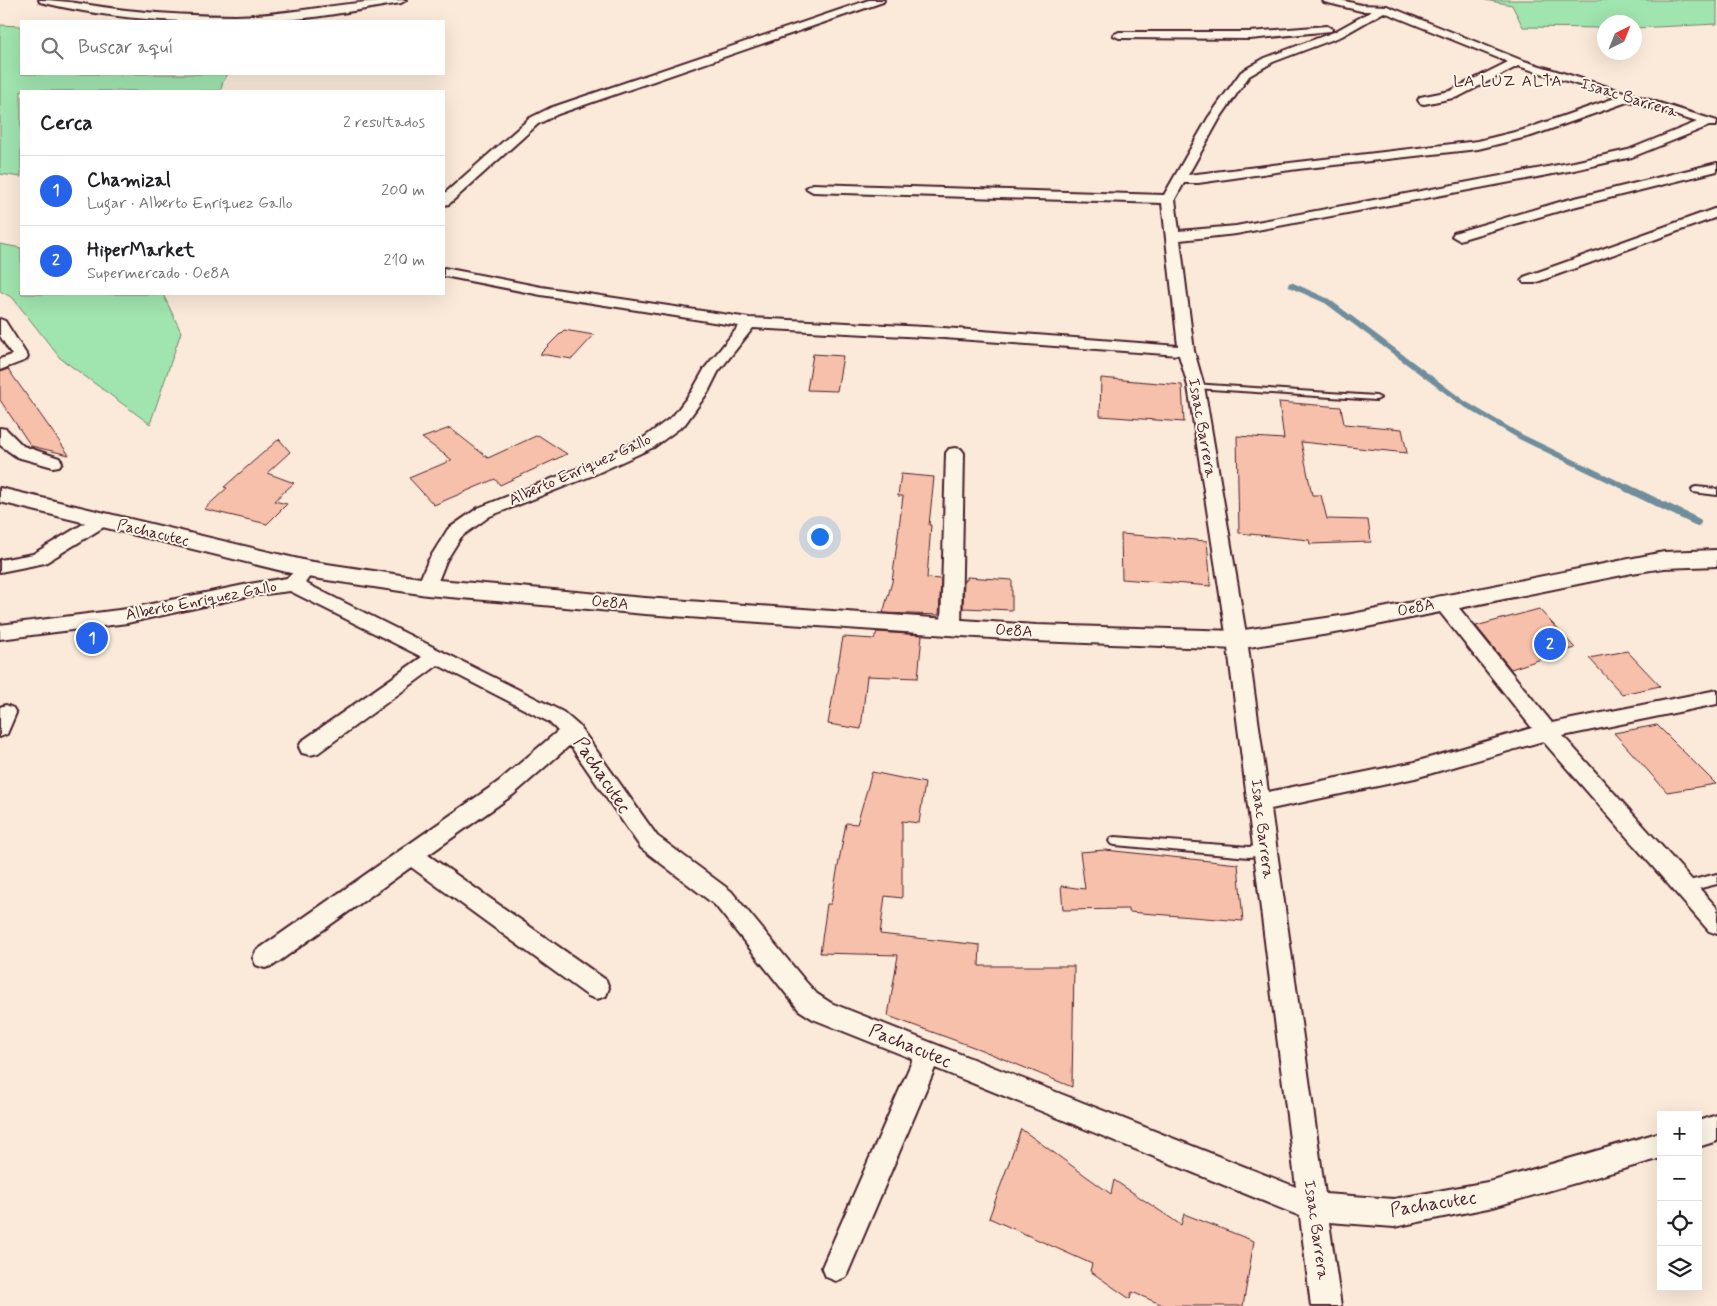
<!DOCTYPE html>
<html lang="es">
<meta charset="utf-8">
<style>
:root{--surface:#fff;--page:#f2f2f2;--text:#202124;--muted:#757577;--line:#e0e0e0;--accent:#2563eb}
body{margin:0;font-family:Mynerve,sans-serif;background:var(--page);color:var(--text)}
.controls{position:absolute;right:15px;bottom:15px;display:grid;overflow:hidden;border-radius:0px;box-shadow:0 5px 20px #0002}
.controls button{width:45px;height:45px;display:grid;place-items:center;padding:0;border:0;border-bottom:1px solid var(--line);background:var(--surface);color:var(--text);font:25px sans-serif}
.compass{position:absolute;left:1597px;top:15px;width:45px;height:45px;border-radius:50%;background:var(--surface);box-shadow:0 5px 20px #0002;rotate:43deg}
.you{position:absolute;left:819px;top:536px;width:18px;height:18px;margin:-12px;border:4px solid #fff;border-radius:50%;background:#1a73e8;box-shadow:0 0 0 8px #1a73e833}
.badge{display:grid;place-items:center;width:32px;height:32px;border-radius:50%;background:var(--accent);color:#fff;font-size:16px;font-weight:700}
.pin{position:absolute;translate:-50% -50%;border:2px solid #fff;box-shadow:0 1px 5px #0006}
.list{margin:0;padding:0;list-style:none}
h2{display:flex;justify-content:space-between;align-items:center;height:65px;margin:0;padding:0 20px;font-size:21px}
h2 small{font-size:16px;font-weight:400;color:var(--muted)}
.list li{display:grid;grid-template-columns:32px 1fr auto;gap:15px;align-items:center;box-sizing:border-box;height:70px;padding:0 20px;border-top:1px solid var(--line)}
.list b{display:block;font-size:19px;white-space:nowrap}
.list p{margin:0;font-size:16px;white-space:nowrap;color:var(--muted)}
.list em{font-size:16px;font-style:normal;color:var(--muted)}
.icon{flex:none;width:28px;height:28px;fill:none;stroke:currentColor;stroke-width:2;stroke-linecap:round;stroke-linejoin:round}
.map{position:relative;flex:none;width:1717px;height:1306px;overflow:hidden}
.search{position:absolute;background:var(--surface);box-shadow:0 5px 20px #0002;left:20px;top:20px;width:425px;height:55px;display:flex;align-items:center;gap:12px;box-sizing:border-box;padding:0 18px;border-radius:0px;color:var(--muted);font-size:19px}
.panel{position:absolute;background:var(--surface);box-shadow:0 5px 20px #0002;left:20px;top:90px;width:425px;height:205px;border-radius:0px}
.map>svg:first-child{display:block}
.green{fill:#a0e4af;stroke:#75826d}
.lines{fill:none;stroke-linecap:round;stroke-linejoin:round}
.stream-far1{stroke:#6f8d9c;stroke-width:5.5}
.stream{stroke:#6f8d9c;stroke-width:8}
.building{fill:#f7c0ab;stroke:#4a1f2b}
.service-casing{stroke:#4a1f2b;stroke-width:4}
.minor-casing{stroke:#4a1f2b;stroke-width:4}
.tertiary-casing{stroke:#4a1f2b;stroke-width:4}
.service{fill:#fcf5e5;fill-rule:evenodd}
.minor{fill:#fcf5e5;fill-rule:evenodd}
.tertiary{fill:#fcf5e5;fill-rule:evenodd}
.labels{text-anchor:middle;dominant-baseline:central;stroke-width:4;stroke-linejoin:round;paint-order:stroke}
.far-quarter-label{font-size:16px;letter-spacing:1px;fill:#4a1f2b;stroke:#fcf5e5}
.street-label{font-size:16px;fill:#4a1f2b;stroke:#fcf5e5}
.near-street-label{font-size:19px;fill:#4a1f2b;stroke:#fcf5e5}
</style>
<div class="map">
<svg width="1717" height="1306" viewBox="0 0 1717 1306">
<rect width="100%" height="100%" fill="#fbead9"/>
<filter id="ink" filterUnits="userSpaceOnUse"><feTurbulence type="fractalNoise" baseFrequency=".02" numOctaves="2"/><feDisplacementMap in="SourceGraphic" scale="10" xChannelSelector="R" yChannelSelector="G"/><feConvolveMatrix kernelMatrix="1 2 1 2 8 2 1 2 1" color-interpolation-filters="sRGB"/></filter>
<g filter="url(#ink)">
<g class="green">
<path d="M1485,0H1717V24L1635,28L1634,22H1604V28L1523,27L1512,5Z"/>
<path d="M0,25L21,26V74H228L222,84L221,91H21V177L0,174Z"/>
<path d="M0,244L21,248V294H163L181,332L150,424L60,358L13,298L0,291Z"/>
</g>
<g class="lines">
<path class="stream-far1" d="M1291,285L1327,301L1463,403L1521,437L1629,489"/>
<path class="stream" d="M1627,488L1697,522"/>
</g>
<g class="building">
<path d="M564,330L594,335L572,359L540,354Z"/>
<path d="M813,354L843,356L837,391L807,390Z"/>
<path d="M8,369L30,400L69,455L31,446L0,400V372Z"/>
<path d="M1101,378L1182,385L1184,422L1100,416Z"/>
<path d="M1279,402L1341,407L1344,424L1402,429L1407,453L1301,442L1312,495H1321L1327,519L1368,520L1371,542L1310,544L1309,540L1239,533L1237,436L1284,439Z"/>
<path d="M450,428L488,458L538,435L567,454L500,485L495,479L434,505L409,478L452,460L422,438Z"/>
<path d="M279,439L290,452L267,473L294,483L274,501L287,504L267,524L204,509L227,488L224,487Z"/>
<path d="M901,474L934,477L929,525H931L927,578L941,579L939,615L883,613L892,582L903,496H898Z"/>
<path d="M1121,534L1207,541L1211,586L1122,579Z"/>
<path d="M967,577L1012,580V610L963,608L964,580H967Z"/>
<path d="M1539,609L1575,648L1511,669L1476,626Z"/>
<path d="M877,632L922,635L918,678L867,676L861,729L828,724L843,637L874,639Z"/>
<path d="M1627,651L1660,686L1622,694L1589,658Z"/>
<path d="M1657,725L1716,784L1667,792L1614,733Z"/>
<path d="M872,772L925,783L919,823L902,821V898L885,896L880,934L980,945L979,966H1074L1072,1087L979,1049L888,1016L898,955L820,953L827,904H831L846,823L857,824Z"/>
<path d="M1105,850L1238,864L1243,921L1129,912V909L1063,910L1061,886L1085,889L1080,852Z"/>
<path d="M1021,1129L1111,1194L1114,1180L1181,1225L1184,1214L1254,1241L1243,1306H1165L1132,1292L1130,1299L1090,1271L1092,1264L989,1218Z"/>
</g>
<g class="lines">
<defs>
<g id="service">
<path d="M1193,384L1376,396L1380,398L1376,400L1196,388H1193Z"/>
<path d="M1696,487L1717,489V495L1693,492L1692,490L1693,488Z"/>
<path d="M1115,837L1249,847L1265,845L1269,847L1271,850L1269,853L1249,857L1115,845L1111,844L1109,841L1111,838Z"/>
<path d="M1717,874V884L1685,892L1681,890L1679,887L1681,884L1685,882Z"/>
</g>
<g id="minor">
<path d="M39,0C68,0 96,7 126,10C162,14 199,16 236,16C293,15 349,0 406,0L401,3C356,10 310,20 265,21C190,24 113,20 40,2Z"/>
<path d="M869,0H884L883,2L558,114L538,124L449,204L444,205V194L530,118L550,108Z"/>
<path d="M1323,0H1341L1361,5L1387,6L1521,60L1717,121L1716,126H1709L1632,157L1574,170L1236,234L1180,240L1194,351L1204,386L1247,640L1268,792L1415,762L1532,728L1436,607L1433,602L1436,597L1443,596L1450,597L1552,723L1717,690V704L1563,736L1717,908V934L1709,931L1543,741L1415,778L1271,809L1325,1194L1394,1199L1493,1181L1661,1132V1158L1493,1207L1394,1227L1329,1222L1341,1306H1311L1300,1216L935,1068L846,1277L836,1281L826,1277L822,1267L913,1059L813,1019L799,1010L715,905L641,848L570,745L514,794L428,855L606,980L609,988L606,996L597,999L588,996L411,867L274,965L265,968L256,965L253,958L256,951L498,782L558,731L549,722L438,665L318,753L310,755L302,753L299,747L302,741L422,657L290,591L249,596L127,623L0,639V625L127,609L249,584L287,578L294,572L301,570L308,572L310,576L305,583L563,712L579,726L657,836L731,891L806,982L817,994L831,1003L1296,1187L1227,640L1188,386L1179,355L944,338L753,328L718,372L708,392L685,424L654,447L591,476L490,516L461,537L446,561L434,591L427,593L420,591L417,587L428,561L448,529L478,508L579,468L642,439L673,416L692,391L705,368L739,326L541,295L444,276V268L541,287L749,318L944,328L1178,346L1162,203L813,192L806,188L813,184L1164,195L1208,118L1241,72L1265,58L1334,32L1372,11H1361L1324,2ZM1384,12L1508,62L1450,91L1420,97L1418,100L1420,103L1424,104L1458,97L1518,66L1618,97L1523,130L1478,141L1188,175L1220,118L1249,76L1273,62L1342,36ZM1630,101L1697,122L1628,150L1574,162L1236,226L1179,231L1175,199L1184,183H1198L1298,169L1478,149L1531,136Z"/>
<path d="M1327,26L1332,29L1331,31L1250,39L1119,38L1113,35L1119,32H1250Z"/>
<path d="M1717,163V171L1573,207L1459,240L1452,236L1454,233L1563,201Z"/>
<path d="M1717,208V217L1534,283H1524L1522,280L1524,277Z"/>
<path d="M0,319L5,321L28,357L26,360L0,370V359L12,355L0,336Z"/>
<path d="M0,428L6,429L23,446L59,458L62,462L59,466L53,467L17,457L0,445Z"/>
<path d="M955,448L961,449L964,453L961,627L958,632L951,634L944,632L941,627L946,453L949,449Z"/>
<path d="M101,515L107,517L110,521L107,525L45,563L0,572V560L33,554L95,517Z"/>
<path d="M6,705L13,708L16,713L7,734L0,737V707Z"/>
<path d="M1717,1115V1141L1698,1147V1121Z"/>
</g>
<path id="tertiary" d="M0,488L307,561L427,579L645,598L1036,625L1237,631L1347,615L1664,552L1717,550V566L1664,568L1632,573L1347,631L1237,649L1036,641L645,614L427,595L307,577L0,502Z"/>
</defs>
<use href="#service" class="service-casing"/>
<use href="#minor" class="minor-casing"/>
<use href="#tertiary" class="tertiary-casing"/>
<use href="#service" class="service"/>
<use href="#minor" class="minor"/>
<use href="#tertiary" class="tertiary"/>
</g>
</g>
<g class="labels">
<g class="far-quarter-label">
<text x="1508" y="81">LA LUZ ALTA</text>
</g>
<g class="street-label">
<text transform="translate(1629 98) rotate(17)">Isaac Barrera</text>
<text transform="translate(1202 428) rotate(80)">Isaac Barrera</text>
<text transform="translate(580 470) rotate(-24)">Alberto Enriquez Gallo</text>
<text transform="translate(153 533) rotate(13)">Pachacutec</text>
<text transform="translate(201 601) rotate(-11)">Alberto Enriquez Gallo</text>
<text transform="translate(610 603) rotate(5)">Oe8A</text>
<text transform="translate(1416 608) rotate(-12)">Oe8A</text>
<text transform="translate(1014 631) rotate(3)">Oe8A</text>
<text transform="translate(1262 829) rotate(83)">Isaac Barrera</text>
<text transform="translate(1316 1230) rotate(82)">Isaac Barrera</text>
</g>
<g class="near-street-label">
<text transform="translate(602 775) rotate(56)">Pachacutec</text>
<text transform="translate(910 1046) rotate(22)">Pachacutec</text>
<text transform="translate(1433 1204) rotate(-9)">Pachacutec</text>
</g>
</g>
</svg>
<div class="controls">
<button>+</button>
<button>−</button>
<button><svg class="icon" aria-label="locate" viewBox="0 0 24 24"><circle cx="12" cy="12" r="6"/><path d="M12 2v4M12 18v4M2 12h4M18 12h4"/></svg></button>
<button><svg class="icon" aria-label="layers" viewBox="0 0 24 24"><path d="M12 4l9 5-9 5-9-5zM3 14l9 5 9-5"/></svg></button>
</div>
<svg class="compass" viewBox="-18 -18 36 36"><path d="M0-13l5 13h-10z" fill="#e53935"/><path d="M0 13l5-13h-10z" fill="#757577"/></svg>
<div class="you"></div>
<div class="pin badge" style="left:92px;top:638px">1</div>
<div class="pin badge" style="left:1550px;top:644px">2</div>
<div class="search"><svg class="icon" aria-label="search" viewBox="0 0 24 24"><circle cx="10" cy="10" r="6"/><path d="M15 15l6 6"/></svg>Buscar aquí</div>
<section class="panel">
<h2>Cerca<small>2 resultados</small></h2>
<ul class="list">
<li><span class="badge">1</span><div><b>Chamizal</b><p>Lugar · Alberto Enriquez Gallo</p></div><em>200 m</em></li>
<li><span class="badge">2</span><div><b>HiperMarket</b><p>Supermercado · Oe8A</p></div><em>210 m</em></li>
</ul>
</section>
</div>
